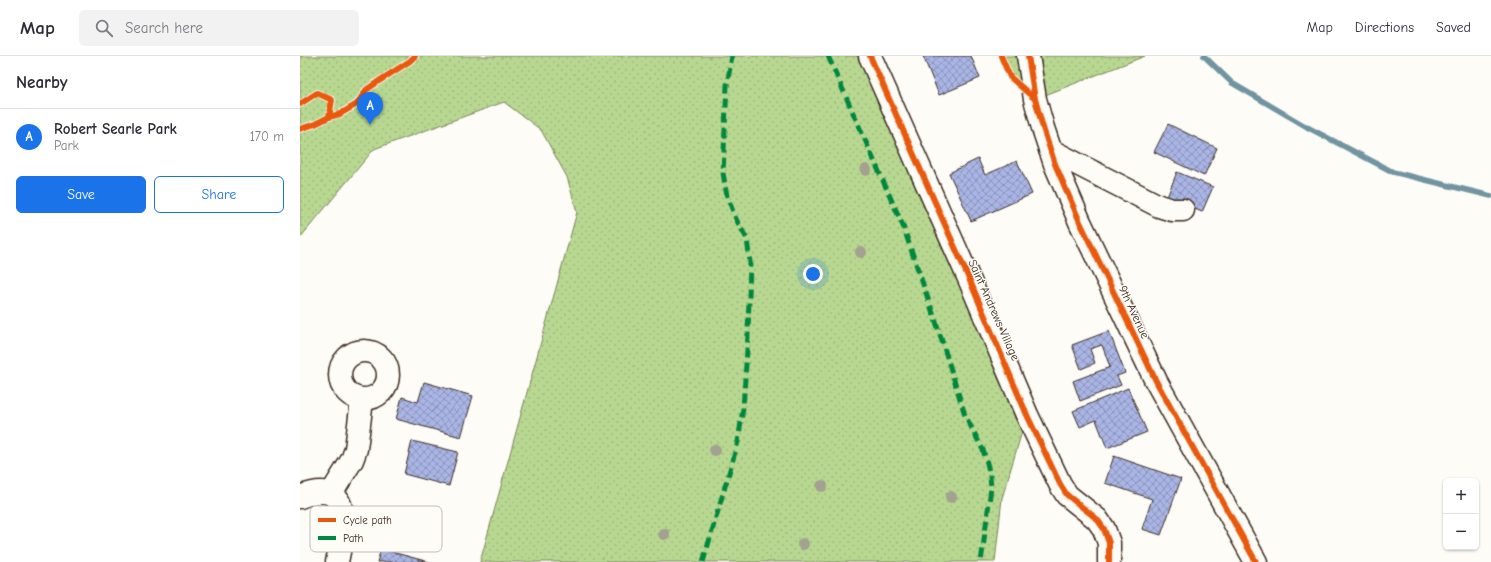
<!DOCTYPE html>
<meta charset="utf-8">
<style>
:root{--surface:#fff;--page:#f2f2f3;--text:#2b2b33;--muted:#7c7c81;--line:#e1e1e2;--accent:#1a73e8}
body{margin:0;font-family:"Comic Neue",sans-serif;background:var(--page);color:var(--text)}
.controls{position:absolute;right:12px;bottom:12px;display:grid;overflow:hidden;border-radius:6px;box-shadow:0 1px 3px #0004}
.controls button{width:36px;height:36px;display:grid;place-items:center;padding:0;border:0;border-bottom:1px solid var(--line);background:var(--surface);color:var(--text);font:20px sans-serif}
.you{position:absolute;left:513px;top:218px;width:14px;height:14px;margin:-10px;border:3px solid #fff;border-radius:50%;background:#1a73e8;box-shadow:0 0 0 6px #1a73e833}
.badge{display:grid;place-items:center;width:26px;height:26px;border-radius:50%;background:var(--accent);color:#fff;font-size:13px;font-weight:700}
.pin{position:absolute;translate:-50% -33px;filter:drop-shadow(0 1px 2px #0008)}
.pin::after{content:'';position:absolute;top:21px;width:14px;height:12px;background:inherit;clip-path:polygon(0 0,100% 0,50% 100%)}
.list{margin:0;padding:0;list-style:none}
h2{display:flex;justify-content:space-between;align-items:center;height:52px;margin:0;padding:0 16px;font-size:17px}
h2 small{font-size:13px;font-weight:400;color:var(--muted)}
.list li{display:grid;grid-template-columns:26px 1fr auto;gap:12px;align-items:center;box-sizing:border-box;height:56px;padding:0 16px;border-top:1px solid var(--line)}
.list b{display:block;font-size:15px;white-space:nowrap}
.list p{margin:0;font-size:13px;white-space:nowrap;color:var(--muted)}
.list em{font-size:13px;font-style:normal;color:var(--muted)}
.actions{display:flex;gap:8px;padding:12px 16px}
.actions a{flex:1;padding:9px 0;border:1px solid var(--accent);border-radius:6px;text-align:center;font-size:14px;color:var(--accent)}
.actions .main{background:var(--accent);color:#fff}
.icon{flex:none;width:22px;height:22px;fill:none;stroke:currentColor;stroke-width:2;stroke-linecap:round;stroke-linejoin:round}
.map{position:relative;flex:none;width:1191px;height:506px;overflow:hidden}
header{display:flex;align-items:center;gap:24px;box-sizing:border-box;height:56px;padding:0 20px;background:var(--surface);border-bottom:1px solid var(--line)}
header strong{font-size:19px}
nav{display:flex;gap:22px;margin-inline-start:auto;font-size:14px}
.search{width:280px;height:36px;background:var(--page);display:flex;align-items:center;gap:10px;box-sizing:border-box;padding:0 14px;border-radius:6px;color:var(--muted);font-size:15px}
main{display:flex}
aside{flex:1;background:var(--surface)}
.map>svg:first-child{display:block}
.grass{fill:url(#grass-dots);stroke:#7a8158}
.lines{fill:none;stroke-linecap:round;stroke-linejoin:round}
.stream{stroke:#7194a0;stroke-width:5.5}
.building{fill:url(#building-cross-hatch);stroke:#3b2a1e}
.minor-casing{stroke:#3b2a1e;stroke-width:25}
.minor{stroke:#fdfcf7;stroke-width:22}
.quiet{stroke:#00873e;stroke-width:5;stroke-dasharray:10 5;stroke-linecap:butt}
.cycleway-casing{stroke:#fdfcf7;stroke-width:8}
.cycleway{stroke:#e8590c;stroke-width:6}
.tree{fill:#a3a190}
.labels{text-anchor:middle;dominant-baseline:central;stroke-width:3;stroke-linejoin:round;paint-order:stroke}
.street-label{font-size:12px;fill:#3b2a1e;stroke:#fdfcf7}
.key{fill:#fdfcf7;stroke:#c3bdb6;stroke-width:1}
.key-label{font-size:11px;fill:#3b2a1e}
</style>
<header>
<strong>Map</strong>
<div class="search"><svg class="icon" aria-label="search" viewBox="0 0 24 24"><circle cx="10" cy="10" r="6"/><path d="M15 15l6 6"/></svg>Search here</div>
<nav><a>Map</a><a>Directions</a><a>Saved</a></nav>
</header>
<main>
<aside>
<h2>Nearby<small></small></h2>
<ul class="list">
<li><span class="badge">A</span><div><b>Robert Searle Park</b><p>Park</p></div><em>170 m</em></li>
</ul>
<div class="actions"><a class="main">Save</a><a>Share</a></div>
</aside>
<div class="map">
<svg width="1191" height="506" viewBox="0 0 1191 506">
<defs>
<pattern id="grass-dots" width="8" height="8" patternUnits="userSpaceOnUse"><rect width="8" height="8" fill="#b8d891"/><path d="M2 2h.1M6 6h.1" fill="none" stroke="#9fba7d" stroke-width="1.8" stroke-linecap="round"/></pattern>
<pattern id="building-cross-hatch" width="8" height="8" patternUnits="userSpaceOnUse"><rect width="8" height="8" fill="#a9b5e5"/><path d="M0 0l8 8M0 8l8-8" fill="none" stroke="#8b93b9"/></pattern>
</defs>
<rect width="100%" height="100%" fill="#fdfcf7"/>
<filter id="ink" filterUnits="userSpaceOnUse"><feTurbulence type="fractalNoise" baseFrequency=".025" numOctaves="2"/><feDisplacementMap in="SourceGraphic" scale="8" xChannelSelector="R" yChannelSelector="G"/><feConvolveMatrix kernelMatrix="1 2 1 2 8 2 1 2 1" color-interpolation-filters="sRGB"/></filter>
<g filter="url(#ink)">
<g class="grass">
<path d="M0,0H570L727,359L702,442L695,506H180L277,156L267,121L241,74L204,46L74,93L0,182Z"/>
<path d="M701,0H845L735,43L710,21Z"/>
</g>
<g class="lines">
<path class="stream" d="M904,0L932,27L1007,71L1093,116L1191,140"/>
</g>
<g class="building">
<path d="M623,0H671L680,22L639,39Z"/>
<path d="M868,68L917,92L904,120L854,96Z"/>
<path d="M678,103L685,119L717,105L732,138L671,165L649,117Z"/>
<path d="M877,116L913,131L902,156L867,141Z"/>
<path d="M809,275L825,317L817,320L821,329L780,345L773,325L810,311L802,289L790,293L795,307L781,313L772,289Z"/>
<path d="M124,326L173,340L161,381L96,363L102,341L118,346Z"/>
<path d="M828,332L847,376L807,392L796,364L780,371L773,355Z"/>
<path d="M112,385L158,396L149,430L104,418Z"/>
<path d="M814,400L881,423L861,479L842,473L852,443L805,427Z"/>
<path d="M81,493L129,506H77Z"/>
</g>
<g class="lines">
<defs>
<g id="minor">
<path d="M570,0L670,225L727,359L760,428L767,439L797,463L804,473L809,487V506"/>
<path d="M728,0L735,43L743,72L755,108L780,166L856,325L956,506"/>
<path d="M750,94L859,150L872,154H883"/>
<circle cx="64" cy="319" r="24"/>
<path d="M31,438L52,404L56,393L62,344"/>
<path d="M0,441C54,419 44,474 37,506"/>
</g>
</defs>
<use href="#minor" class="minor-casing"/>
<use href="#minor" class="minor"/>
<g class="quiet">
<path d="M528,0L603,170L637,269L665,359L683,394L687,407L690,420L691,432L681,506"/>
<path d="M403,506L438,386L443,352L448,279L450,206L447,183L436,163L427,140L423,117L427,29L432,0"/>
</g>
<defs>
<g id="cycleway">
<path d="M570,0L670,225L727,359L760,428L767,439L797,463L804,473L809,487V506"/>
<path d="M701,0L710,21L735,43"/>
<path d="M728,0L735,43L743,72L755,108L780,166L856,325L956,506"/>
<path d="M0,48L17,37L32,44L29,61"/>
<path d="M0,73L15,68L29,61L40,58L57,48L66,34L82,23L110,5L115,0"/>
</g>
</defs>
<use href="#cycleway" class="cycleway-casing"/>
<use href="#cycleway" class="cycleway"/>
</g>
<g class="tree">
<circle cx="566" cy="114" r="6"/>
<circle cx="561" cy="196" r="6"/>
<circle cx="415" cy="394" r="6"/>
<circle cx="522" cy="430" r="6"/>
<circle cx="651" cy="441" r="6"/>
<circle cx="364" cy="478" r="6"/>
<circle cx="503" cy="488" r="6"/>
</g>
</g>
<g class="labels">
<g class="street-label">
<text transform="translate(694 254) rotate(66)">Saint Andrews Village</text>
<text transform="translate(834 256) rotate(65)">9th Avenue</text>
</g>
</g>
<rect x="10" y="450" width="132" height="46" rx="6" class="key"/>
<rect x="18" y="462" width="18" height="4" fill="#e8590c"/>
<rect x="18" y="480" width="18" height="4" fill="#00873e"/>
<g class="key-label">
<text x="43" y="468">Cycle path</text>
<text x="43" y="486">Path</text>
</g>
</svg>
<div class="controls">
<button>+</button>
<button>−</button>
</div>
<div class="you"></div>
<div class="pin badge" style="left:70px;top:69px">A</div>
</div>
</main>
